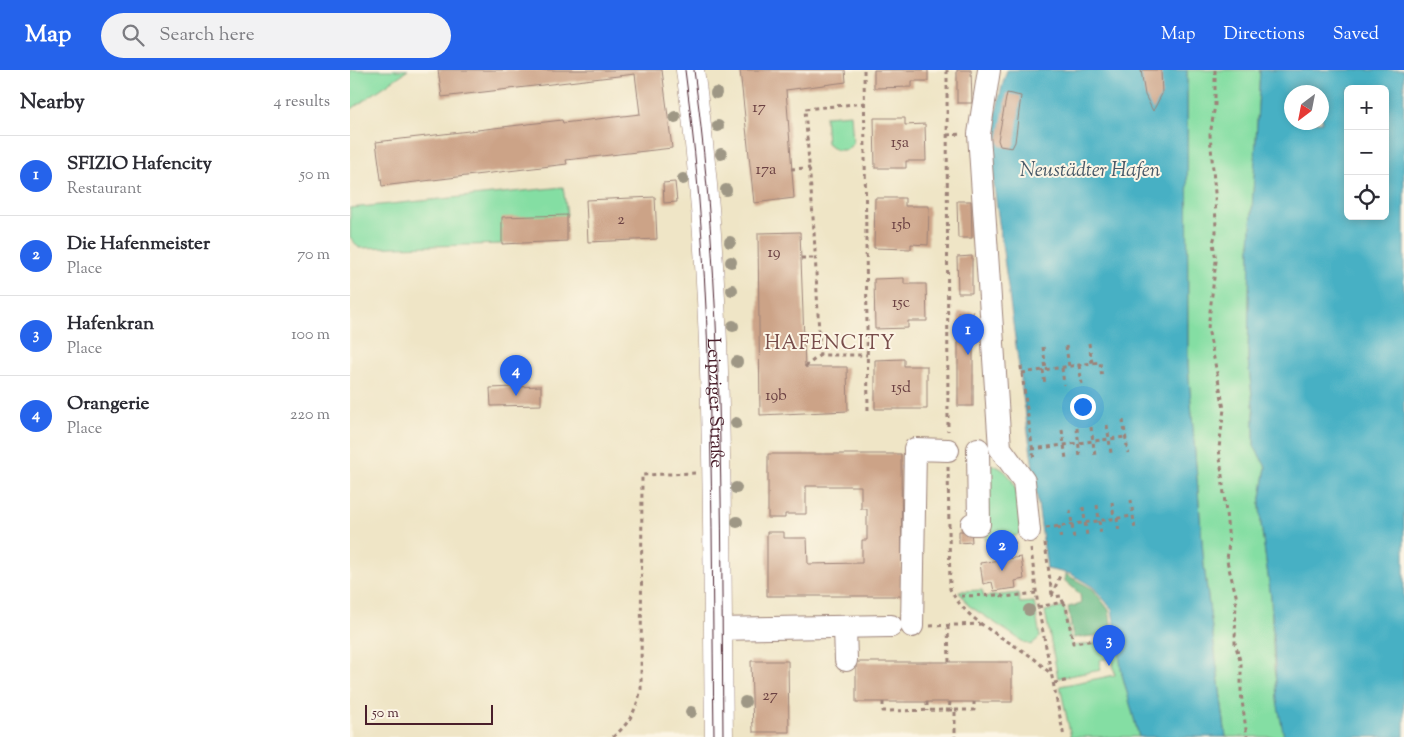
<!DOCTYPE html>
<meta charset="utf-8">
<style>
:root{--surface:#fff;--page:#f2f2f3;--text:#2b2b33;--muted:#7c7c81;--line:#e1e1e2;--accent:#2563eb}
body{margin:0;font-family:"Sorts Mill Goudy",serif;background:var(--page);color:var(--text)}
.controls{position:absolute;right:15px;top:15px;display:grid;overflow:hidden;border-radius:8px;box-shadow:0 2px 8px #0003}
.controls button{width:45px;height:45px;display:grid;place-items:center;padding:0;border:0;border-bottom:1px solid var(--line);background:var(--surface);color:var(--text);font:25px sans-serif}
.compass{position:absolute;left:934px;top:15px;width:45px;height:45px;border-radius:50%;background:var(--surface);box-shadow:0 2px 8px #0003;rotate:212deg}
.scale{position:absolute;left:15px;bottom:12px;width:128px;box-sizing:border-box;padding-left:5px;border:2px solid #4a1f2b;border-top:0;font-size:14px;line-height:18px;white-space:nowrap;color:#4a1f2b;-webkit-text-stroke:4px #fcf5e5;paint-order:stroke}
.you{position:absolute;left:732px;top:336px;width:18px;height:18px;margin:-12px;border:4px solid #fff;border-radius:50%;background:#1a73e8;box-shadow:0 0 0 8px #1a73e833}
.badge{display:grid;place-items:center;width:32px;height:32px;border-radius:50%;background:var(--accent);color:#fff;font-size:16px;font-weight:700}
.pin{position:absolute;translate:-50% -41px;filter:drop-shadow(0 1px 2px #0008)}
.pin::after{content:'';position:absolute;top:26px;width:18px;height:15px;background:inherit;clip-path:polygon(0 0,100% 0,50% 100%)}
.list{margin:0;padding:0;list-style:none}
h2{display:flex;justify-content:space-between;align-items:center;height:65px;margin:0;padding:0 20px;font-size:21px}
h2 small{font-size:16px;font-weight:400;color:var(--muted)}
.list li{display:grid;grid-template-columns:32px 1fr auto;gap:15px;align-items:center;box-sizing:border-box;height:80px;padding:0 20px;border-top:1px solid var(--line)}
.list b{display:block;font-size:19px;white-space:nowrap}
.list p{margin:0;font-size:16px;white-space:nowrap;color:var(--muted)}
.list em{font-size:16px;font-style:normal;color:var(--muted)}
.icon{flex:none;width:28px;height:28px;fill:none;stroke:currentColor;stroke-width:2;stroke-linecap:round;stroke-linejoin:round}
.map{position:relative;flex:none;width:1054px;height:667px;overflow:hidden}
header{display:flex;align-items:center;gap:30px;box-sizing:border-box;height:70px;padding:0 25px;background:var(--accent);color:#fff}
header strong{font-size:24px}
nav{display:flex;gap:28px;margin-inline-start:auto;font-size:18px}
.search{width:350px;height:45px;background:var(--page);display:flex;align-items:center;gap:12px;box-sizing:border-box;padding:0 18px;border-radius:28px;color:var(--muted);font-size:19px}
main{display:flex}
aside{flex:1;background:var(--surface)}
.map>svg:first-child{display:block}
.green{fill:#84dea3;stroke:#677e67}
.forest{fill:#6bbd89;stroke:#5a6e5a}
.water{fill:#46b0c4;stroke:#486878;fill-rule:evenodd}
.building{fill:#cca387}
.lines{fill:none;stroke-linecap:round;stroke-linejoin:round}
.minor-casing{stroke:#9c8278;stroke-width:24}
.major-casing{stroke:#9c8278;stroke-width:29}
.path{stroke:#9c8278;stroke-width:3;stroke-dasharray:4 4;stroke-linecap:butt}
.minor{stroke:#fff;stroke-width:22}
.major{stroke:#fff;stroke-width:28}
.tram{stroke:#4a1f2b;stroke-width:1}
.tree{fill:#9e9785}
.labels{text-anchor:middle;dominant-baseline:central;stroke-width:4;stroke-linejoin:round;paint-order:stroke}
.number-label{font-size:16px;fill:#6a4042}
.street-label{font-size:19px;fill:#4a1f2b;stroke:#fcf5e5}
.water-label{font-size:20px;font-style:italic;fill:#485968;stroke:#fcf5e5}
.neighbourhood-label{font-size:20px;letter-spacing:1px;fill:#784d4b;stroke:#fcf5e5}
</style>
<header>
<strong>Map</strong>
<div class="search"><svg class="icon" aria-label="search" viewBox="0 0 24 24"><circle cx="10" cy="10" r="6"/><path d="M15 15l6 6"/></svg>Search here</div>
<nav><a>Map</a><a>Directions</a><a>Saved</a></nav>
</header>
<main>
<aside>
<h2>Nearby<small>4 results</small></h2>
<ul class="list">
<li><span class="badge">1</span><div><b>SFIZIO Hafencity</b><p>Restaurant</p></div><em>50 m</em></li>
<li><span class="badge">2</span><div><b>Die Hafenmeister</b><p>Place</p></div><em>70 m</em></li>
<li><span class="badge">3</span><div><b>Hafenkran</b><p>Place</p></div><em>100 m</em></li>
<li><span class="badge">4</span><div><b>Orangerie</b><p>Place</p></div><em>220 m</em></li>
</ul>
</aside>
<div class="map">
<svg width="1054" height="667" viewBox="0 0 1054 667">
<rect width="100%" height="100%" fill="#fcf5e5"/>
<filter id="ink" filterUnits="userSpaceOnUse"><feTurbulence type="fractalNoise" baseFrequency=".02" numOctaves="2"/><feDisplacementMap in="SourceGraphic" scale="10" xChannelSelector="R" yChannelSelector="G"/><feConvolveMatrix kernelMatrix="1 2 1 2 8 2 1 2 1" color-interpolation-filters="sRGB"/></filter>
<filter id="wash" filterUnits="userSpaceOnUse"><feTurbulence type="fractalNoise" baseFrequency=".0096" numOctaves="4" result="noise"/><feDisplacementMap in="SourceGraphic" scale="20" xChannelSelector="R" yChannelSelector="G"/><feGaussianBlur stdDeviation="1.12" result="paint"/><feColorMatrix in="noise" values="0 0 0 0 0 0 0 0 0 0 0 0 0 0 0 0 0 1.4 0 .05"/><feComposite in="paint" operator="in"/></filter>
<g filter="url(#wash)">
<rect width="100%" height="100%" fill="#efe5c6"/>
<g class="green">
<path d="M0,0H58L0,40Z"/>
<path d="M837,0H910L900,176L898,290L904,343V376L916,397L910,434L911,454L921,528L924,599L934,667H876L854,496L838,295Z"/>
<path d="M501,44L503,73L497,80H486L477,73L475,46Z"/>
<path d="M213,117L217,145L152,174L9,178L0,167V138Z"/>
<path d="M635,393C672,399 667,433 671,462L666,466L635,470Z"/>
<path d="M632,520L634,527L668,523L670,533L684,532L690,567L681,575L675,573L618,535L609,521Z"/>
<path d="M714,537L722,576L757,572L756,564L766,563L772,604L789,667H721L710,616L765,605L762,588L749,590L751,600L708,608L695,541Z"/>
</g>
<path class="forest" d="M715,504L743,519L759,540L763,564L723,568L718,537L731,534L730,524L714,510Z"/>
<g class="water">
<path d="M657,0H837L838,295L854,496L876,667H789L772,604L762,539L743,517L721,504L697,499L643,109C640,70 645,37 657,0Z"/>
<path d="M910,0H1054V667H934L927,631L921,528L911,454L910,434L916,397L904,376V343L898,290L900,176ZM998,19H1035V146H998ZM942,22H972V52H942Z"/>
</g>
<g id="blocks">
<g class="building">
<path d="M88,0H312L322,78L216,90L217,94L32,116L26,72L212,50L213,53L290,44L285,4L92,27Z"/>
<path d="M390,0H495L496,12L436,20L444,128L404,133Z"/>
<path d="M524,0H578V11H562V17L524,18Z"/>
<path d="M607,0H621L622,33H607Z"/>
<path d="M791,0H811L812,24L803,41L795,25Z"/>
<path d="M657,23L671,26L665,72L662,78L650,76L648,70Z"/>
<path d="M524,48H555V55L575,54L576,91H556V98H525Z"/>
<path d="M325,112L327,132L314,133L313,113Z"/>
<path d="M305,127L307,169L238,172L236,130Z"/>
<path d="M525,128H555V136H579L578,175L561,174V179L524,178Z"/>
<path d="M607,131H621L622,168H608Z"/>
<path d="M217,145V171L152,174V147Z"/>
<path d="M450,162L455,297H497L498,341L410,345L408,163Z"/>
<path d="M622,186V223H608L607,187Z"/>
<path d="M554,208V214H576L577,251H558V258L525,259L524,209Z"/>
<rect x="608" y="242" width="15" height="94"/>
<path d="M554,289V296H577V339H525V290Z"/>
<path d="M191,316V335L141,336L140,318Z"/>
<path d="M418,384H551L552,526H417V462H434V468H457L458,494L512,493V470H517V439H511V416H456V444H435V448H418Z"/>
<path d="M609,461H621L622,472L609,473Z"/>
<path d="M671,487L674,509L665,511L666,518L644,521L642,512L633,514L630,493Z"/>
<path d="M401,591H438L439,662H403Z"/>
<rect x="506" y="592" width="156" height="40"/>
</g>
</g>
</g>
<g filter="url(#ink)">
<use href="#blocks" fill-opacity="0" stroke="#9c8278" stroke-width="1"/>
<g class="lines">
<defs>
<g id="minor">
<path d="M639,0L629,64L650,378L674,411L679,461"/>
<path d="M622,454H629L628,379"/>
<path d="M562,556L565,379L598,380"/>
<path d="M495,557L496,590"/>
<path d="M367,559L541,556"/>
</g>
<g id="major">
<path id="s1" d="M340,0C371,221 366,445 369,667"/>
</g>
</defs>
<use href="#minor" class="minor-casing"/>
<use href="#major" class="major-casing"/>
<g class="path">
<path d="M514,0L518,341"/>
<path d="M597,0L598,361"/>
<path d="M865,0V35L860,65L865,123L866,162L863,173L866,191L858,258L874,339L869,378L879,471L877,491L886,525L885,573L891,594V623L897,667"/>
<path d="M515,33L455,39L464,161L470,285H517"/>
<path d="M597,65L612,64"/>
<path d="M441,99L460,98"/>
<path d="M451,188H466"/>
<path d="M739,273L742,293"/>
<path d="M716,276L719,297"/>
<path d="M693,277L696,300"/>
<path d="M729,295L732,314"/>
<path d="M671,296L684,390"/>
<path d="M455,297L470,285"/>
<path d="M712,298L714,315"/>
<path d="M693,300L695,315"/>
<path d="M672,303L750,292L752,309"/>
<path d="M773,350L778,383"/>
<path d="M757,355L761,383"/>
<path d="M741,357L745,386"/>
<path d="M727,358L730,388"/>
<path d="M712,360L716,389"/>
<path d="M682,379L775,367"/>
<path d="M598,397L600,519C616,551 653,567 682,587C689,592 694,599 702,604"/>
<path d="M781,430L785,460"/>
<path d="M762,432L764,448"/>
<path d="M747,435L751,465"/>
<path d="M733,437L737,466"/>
<path d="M720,440L724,469"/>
<path d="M767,448L769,463"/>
<path d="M709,456L711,470"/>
<path d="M696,458L783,446"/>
<path d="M695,473L702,525"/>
<path d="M656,474L666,473"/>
<path d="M681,479L688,537L714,667"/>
<path d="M702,525L711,503"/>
<path d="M611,526L650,525L654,527L686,523"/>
<path d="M713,532L716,536L723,573L755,569"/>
<path d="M688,537L713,532L711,526L704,527L702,525"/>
<path d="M580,556L632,554"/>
<path d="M598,556L599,592"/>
<path d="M704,613L720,610"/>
<path d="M533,632V641L599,640"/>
<path d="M577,632V641"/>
<path d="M600,632L599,640H605V667"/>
<path d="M605,640H624V632"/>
<path d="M263,667C280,653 286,640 291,619L292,405L345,403"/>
</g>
<use href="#minor" class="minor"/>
<use href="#major" class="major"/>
<g class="tram">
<path d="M335,0C365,221 361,445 364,667"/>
<path d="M344,0C374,221 371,444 373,667"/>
</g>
</g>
<g class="tree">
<circle cx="366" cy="23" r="6"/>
<circle cx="325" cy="47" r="6"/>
<circle cx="368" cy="56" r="6"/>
<circle cx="371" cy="84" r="6"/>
<circle cx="333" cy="109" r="6"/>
<circle cx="376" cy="120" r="6"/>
<circle cx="380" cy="172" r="6"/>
<circle cx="381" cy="192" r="6"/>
<circle cx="382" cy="220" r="6"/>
<circle cx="383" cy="256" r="6"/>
<circle cx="387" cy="292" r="6"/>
<circle cx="386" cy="353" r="6"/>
<circle cx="386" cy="418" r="6"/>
<circle cx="387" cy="452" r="6"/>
<circle cx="679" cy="540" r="6"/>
<circle cx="395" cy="632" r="6"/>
<circle cx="341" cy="642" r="6"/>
</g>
</g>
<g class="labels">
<g class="number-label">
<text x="409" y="38">17</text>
<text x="550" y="73">15a</text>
<text x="416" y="100">17a</text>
<text x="271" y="150">2</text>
<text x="551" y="155">15b</text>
<text x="424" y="183">19</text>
<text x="551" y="233">15c</text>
<text x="551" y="318">15d</text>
<text x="426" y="326">19b</text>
<text x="420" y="626">27</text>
</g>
<g class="street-label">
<text stroke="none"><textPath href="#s1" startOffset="334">Leipziger Straße</textPath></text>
</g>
<g class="water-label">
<text x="740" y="101">Neustädter Hafen</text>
</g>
<g class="neighbourhood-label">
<text x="480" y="274">HAFENCITY</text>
</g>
</g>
</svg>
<div class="controls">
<button>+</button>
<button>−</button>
<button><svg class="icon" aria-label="locate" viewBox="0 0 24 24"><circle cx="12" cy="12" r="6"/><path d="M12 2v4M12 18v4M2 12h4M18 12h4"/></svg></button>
</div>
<svg class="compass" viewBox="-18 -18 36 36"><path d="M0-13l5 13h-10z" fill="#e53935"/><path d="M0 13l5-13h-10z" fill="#7c7c81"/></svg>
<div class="scale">50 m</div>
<div class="you"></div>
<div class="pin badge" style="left:618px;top:285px">1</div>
<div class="pin badge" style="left:652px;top:501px">2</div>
<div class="pin badge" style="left:759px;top:596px">3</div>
<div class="pin badge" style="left:166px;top:326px">4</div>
</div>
</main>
